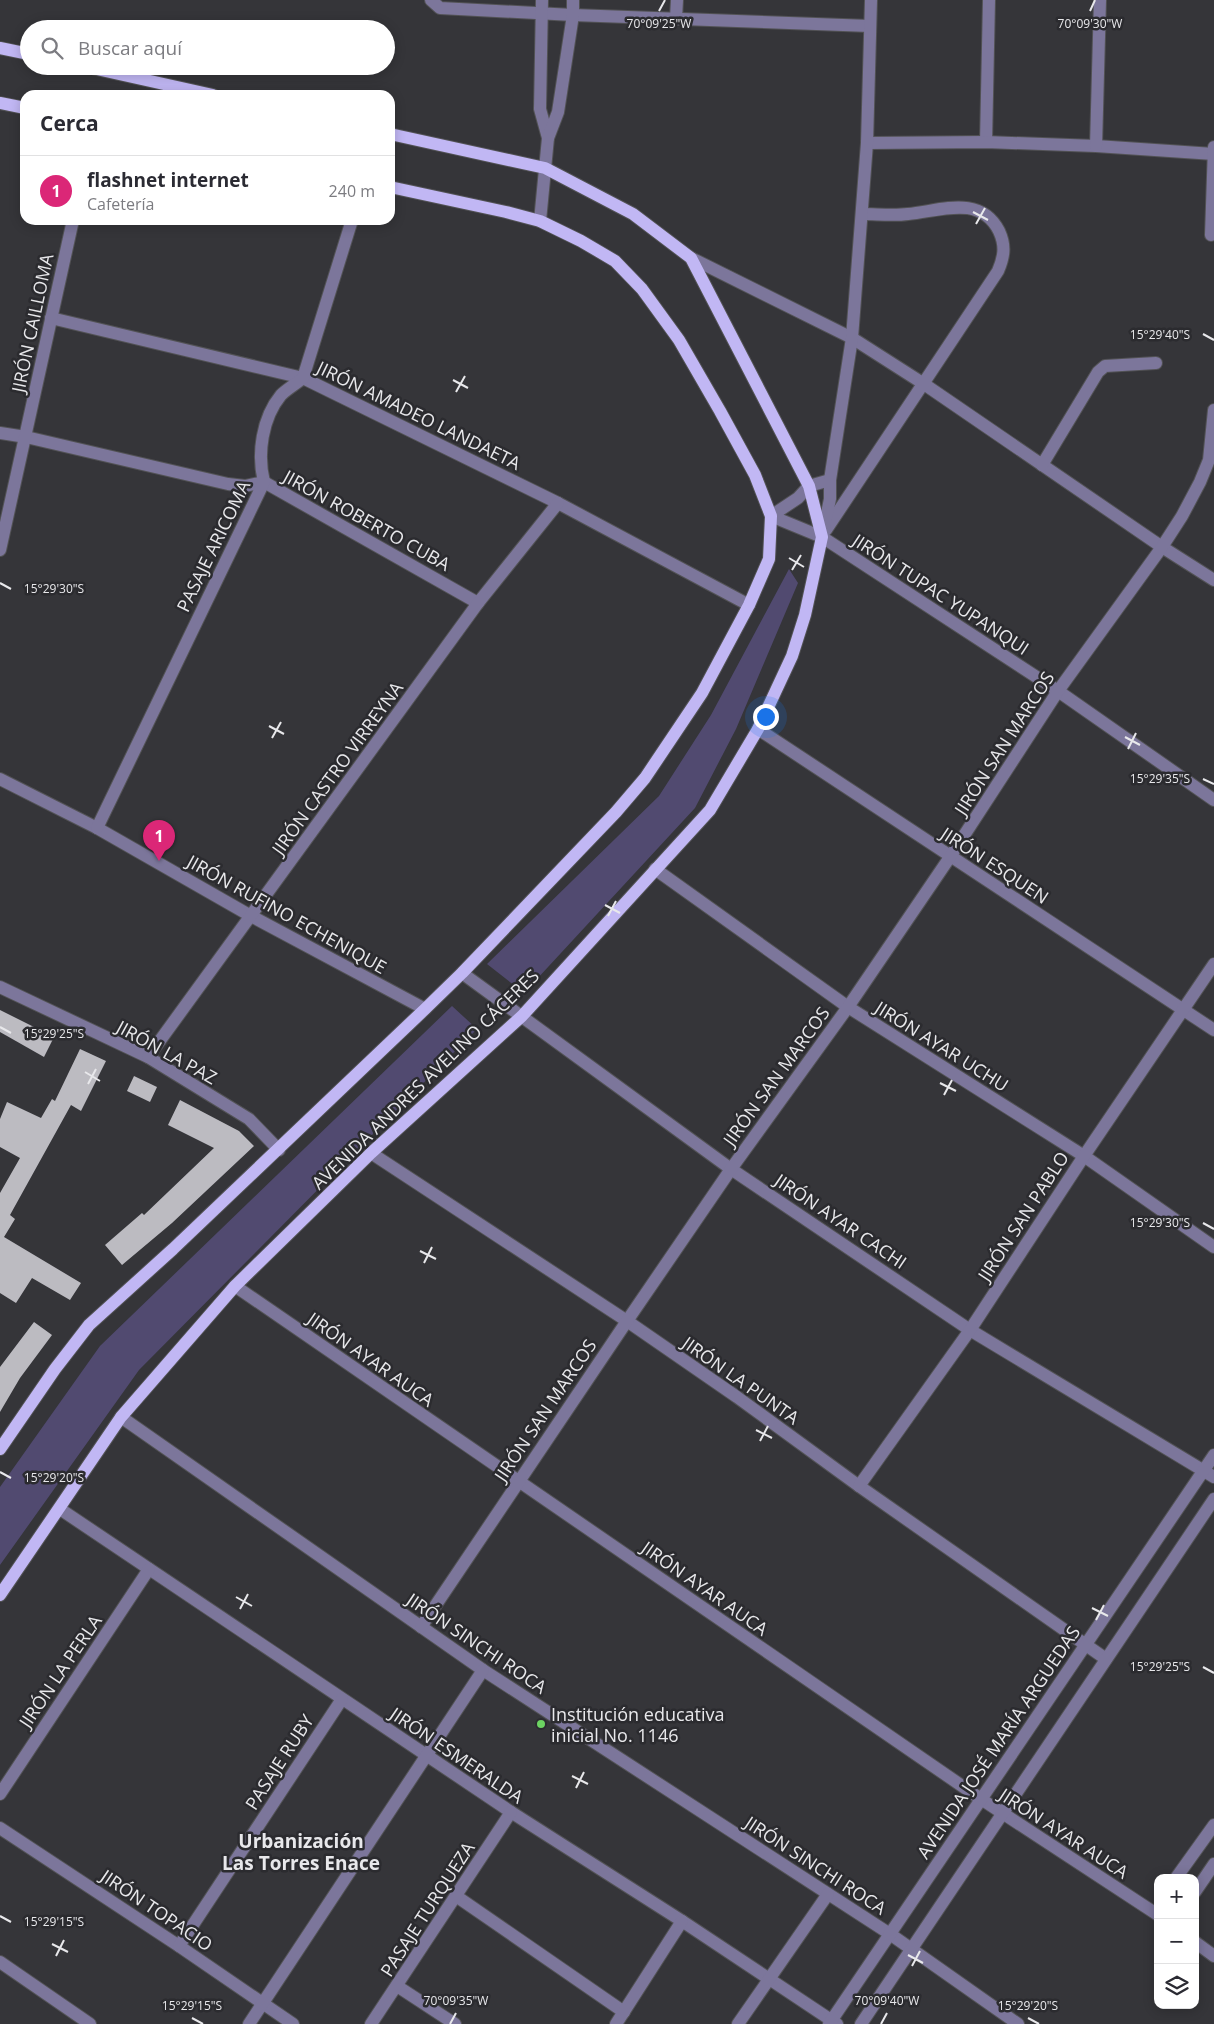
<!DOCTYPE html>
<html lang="es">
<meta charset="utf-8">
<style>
:root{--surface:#fff;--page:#f7f7f7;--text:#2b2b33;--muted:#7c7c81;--line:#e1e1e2;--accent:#db2777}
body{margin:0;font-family:"Open Sans",sans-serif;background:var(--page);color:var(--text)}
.controls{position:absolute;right:15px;bottom:15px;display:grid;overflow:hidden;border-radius:10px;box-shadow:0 2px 12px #0003}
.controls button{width:45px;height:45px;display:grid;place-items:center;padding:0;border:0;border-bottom:1px solid var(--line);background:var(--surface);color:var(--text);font:25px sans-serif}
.you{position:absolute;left:765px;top:716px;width:18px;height:18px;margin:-12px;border:4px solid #fff;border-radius:50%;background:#1a73e8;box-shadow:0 0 0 8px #1a73e833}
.badge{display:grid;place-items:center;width:32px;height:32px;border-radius:50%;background:var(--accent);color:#fff;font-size:16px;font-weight:700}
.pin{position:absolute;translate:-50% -41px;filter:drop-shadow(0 1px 2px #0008)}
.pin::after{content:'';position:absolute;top:26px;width:18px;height:15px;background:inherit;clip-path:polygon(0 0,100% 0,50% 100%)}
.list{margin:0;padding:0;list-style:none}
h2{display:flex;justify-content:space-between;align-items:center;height:65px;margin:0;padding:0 20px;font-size:21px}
h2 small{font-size:16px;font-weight:400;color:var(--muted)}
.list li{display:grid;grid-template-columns:32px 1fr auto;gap:15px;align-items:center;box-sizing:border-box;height:70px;padding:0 20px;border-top:1px solid var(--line)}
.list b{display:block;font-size:19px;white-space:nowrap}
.list p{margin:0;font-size:16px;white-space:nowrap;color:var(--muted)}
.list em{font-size:16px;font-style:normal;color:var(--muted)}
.icon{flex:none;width:28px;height:28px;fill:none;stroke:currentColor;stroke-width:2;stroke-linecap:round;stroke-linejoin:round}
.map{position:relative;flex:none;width:1214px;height:2024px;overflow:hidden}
.search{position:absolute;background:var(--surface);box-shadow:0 2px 12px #0003;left:20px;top:20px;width:375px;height:55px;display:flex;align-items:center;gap:12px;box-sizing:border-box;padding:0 18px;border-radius:28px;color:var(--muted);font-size:19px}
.panel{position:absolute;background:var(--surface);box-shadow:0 2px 12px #0003;left:20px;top:90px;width:375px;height:135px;border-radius:15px}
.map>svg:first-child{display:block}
.green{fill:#514a70}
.building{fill:#bcbbc1}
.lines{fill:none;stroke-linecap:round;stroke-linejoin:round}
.minor-casing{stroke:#525255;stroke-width:14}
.major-casing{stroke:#525255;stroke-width:14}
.minor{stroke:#7c769b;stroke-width:12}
.major{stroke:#c1b7f4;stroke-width:12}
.ticks{fill:none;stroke:#e8e8eb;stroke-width:2}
.poi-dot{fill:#6cd362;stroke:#2b2b2f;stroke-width:2}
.labels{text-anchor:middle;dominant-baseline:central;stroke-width:5;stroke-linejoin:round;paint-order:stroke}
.street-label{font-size:18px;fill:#e8e8eb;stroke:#2b2b2f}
.poi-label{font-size:18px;fill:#e8e8eb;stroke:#2b2b2f;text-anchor:start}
.neighbourhood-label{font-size:19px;font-weight:bold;fill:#e8e8eb;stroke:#2b2b2f}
.ticks-label{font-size:12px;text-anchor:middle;fill:#e8e8eb;stroke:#2b2b2f;stroke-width:5;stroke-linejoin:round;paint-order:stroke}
</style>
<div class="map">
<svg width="1214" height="2024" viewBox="0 0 1214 2024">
<rect width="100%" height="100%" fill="#353539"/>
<g class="green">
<path d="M789,569L798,583L736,729L695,808L524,993L487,964L659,796L711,715Z"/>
<path d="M452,1006L477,1029L139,1370L0,1565V1487L100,1346Z"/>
</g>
<g class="building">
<path d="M0,1010L54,1037L44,1057L0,1032Z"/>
<path d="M80,1049L106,1061L81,1111L71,1105L10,1215L15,1219L4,1237L81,1283L70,1300L32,1278L16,1303L0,1293V1193L20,1158L0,1147V1119L7,1102L41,1118L52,1099L55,1101Z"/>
<path d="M134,1076L157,1087L150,1102L127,1091Z"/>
<path d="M180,1100L239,1131L254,1146L172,1223L122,1265L105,1245L142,1213L144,1215L214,1148L168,1125Z"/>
<path d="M34,1322L52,1335L20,1378L0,1412V1367Z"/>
</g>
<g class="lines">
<defs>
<g id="minor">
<path d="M431,0L440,8L573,15L870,26"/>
<path d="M542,0L540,109L548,138"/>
<path d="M676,18L677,0"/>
<path d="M986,142L989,0"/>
<path d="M867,143L986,142L1096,146L1214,154"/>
<path d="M1096,146L1100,0"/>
<path d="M540,221L548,138L558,112L573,15V0"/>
<path d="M1211,235L1214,147"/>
<path d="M691,258L852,338L924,384L1162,547L1214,580"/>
<path d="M51,318L303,378L558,503L749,605"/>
<path d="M0,433L26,437L228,484L245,486L264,482L478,603"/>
<path d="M1042,465L1098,372L1105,366L1156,363"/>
<path d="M771,516L822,537L1058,691L1214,800"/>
<path d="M771,516L798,498L809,486L830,480"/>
<path d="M826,530L998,271C1004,257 1006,246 999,231C980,194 940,211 908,214C893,216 877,214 862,214"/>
<path d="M822,537L830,499V480L852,338L867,143L871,0"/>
<path d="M0,550L73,220"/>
<path d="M758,729L1214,1030"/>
<path d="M0,779L97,828L251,916L425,1009"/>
<path d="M97,828L264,482C257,454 262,418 281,395C287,389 296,384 303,378L352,220"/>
<path d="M655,869L848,1007L1084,1156L1214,1247"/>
<path d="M462,973L731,1169L970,1330L1214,1477"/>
<path d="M0,987L148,1057L249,1119L279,1150"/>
<path d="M148,1057L478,603L558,503"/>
<path d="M371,1153L627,1321L737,1397L859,1486L1106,1659"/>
<path d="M235,1286L981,1799L1158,1915"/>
<path d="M121,1417L483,1670L890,1934L1018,2024"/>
<path d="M859,1486L970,1330L1084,1156L1214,964"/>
<path d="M60,1509L511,1812L682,1921L837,2024"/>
<path d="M421,1627L627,1321L731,1169L848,1007L950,857L1058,691L1162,547L1182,516L1200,482L1209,460L1214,410"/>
<path d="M0,1794L149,1569"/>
<path d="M0,1828L179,1946L293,2024"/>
<path d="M1176,1878L1214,1825"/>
<path d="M1195,1892L1214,1864"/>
<path d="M456,1896L624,2012"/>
<path d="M1195,1942L1214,1956"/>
<path d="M179,1946L342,1699"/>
<path d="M0,1962L90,2024"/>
<path d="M397,1986L455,2024"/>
<path d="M249,2024L483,1670"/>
<path d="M371,2024L511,1812"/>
<path d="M616,2024L682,1921"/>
<path d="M738,2024L828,1894"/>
<path d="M829,2024L1214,1455"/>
<path d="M861,2024L1214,1499"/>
</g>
<g id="major">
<path d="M0,48L29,54"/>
<path d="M83,66L213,95"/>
<path d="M0,103L25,108"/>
<path d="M0,1449L55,1369L89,1325L173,1249L425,1009L462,973L616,812L645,778L702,693L749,605L769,559L771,516L755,475L720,411L679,340L642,289L615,261L581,241L540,221L506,212L390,187"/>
<path d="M0,1595L121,1417L235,1286L371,1153L522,1016L710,810L758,729L792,656L805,615L822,537L809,486L691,258L633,214L545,168L390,134"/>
</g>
</defs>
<use href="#minor" class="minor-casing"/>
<use href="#major" class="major-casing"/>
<use href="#minor" class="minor"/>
<use href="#major" class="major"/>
</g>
<path class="ticks" d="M659,11L665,0M1090,11L1095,0M973,212L988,220M976,224L985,208M1203,334L1214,340M453,380L468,388M456,392L465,376M789,558L804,567M792,570L801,555M0,583L11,589M269,726L284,734M1125,737L1140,745M272,738L281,722M1128,749L1136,733M1203,779L1214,784M605,905L620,913M608,916L616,901M0,1027L11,1033M85,1072L100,1081M940,1083L956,1091M88,1084L96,1069M944,1095L952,1080M1203,1223L1214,1229M420,1251L436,1259M424,1263L432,1247M756,1430L772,1438M760,1441L768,1426M0,1472L11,1478M236,1597L252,1606M1092,1608L1108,1616M240,1609L248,1594M1096,1620L1104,1605M1203,1667L1214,1673M572,1776L588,1784M576,1788L584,1772M0,1916L11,1922M52,1944L68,1952M908,1955L923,1963M56,1956L64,1940M912,1966L920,1951M192,2018L203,2024M1028,2018L1039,2024M450,2024L456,2013M881,2024L887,2013"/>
<circle class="poi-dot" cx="541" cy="1724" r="5"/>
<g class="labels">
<g class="street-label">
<text transform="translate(32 323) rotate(-78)">JIRÓN CAILLOMA</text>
<text transform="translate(419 415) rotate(26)">JIRÓN AMADEO LANDAETA</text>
<text transform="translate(367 520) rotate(29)">JIRÓN ROBERTO CUBA</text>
<text transform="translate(213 546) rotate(-64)">PASAJE ARICOMA</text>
<text transform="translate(941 594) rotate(33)">JIRÓN TUPAC YUPANQUI</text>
<text transform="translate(1004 743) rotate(-57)">JIRÓN SAN MARCOS</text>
<text transform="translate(337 768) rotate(-54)">JIRÓN CASTRO VIRREYNA</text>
<text transform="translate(995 865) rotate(33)">JIRÓN ESQUEN</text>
<text transform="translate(287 914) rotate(29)">JIRÓN RUFINO ECHENIQUE</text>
<text transform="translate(942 1046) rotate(32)">JIRÓN AYAR UCHU</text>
<text transform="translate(167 1052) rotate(29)">JIRÓN LA PAZ</text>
<text transform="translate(776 1076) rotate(-54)">JIRÓN SAN MARCOS</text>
<text transform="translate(425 1079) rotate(-44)">AVENIDA ANDRES AVELINO CÁCERES</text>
<text transform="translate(1023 1216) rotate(-57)">JIRÓN SAN PABLO</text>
<text transform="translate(841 1221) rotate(34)">JIRÓN AYAR CACHI</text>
<text transform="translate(371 1359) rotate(35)">JIRÓN AYAR AUCA</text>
<text transform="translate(741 1380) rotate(35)">JIRÓN LA PUNTA</text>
<text transform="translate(545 1410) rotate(-56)">JIRÓN SAN MARCOS</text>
<text transform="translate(705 1588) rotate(35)">JIRÓN AYAR AUCA</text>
<text transform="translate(477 1643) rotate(34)">JIRÓN SINCHI ROCA</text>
<text transform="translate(60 1671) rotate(-56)">JIRÓN LA PERLA</text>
<text transform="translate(998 1742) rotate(-56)">AVENIDA JOSÉ MARÍA ARGUEDAS</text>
<text transform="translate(457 1755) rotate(34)">JIRÓN ESMERALDA</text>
<text transform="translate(279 1762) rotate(-57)">PASAJE RUBY</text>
<text transform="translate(1064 1833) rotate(33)">JIRÓN AYAR AUCA</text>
<text transform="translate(816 1865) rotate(33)">JIRÓN SINCHI ROCA</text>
<text transform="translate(427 1909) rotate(-57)">PASAJE TURQUEZA</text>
<text transform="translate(157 1910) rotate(34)">JIRÓN TOPACIO</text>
</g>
<g class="poi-label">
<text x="551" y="1714">Institución educativa<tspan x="551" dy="21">inicial No. 1146</tspan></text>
</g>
<g class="neighbourhood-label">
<text x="301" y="1841">Urbanización<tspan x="301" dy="22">Las Torres Enace</tspan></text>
</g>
</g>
<g class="ticks-label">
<text x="659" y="28">70°09'25"W</text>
<text x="1090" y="28">70°09'30"W</text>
<text x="1160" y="339">15°29'40"S</text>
<text x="54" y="593">15°29'30"S</text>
<text x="1160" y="783">15°29'35"S</text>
<text x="54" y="1038">15°29'25"S</text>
<text x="1160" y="1227">15°29'30"S</text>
<text x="54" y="1482">15°29'20"S</text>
<text x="1160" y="1671">15°29'25"S</text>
<text x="54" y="1926">15°29'15"S</text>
<text x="456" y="2005">70°09'35"W</text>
<text x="887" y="2005">70°09'40"W</text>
<text x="192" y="2010">15°29'15"S</text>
<text x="1028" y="2010">15°29'20"S</text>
</g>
</svg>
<div class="controls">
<button>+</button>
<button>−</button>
<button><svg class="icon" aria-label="layers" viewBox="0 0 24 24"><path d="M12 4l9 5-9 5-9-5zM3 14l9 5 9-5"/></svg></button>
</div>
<div class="you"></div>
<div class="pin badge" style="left:159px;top:861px">1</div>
<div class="search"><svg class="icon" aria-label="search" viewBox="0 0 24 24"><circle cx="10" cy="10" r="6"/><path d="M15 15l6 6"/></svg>Buscar aquí</div>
<section class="panel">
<h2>Cerca<small></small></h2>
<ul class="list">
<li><span class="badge">1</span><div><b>flashnet internet</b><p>Cafetería</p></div><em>240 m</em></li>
</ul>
</section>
</div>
